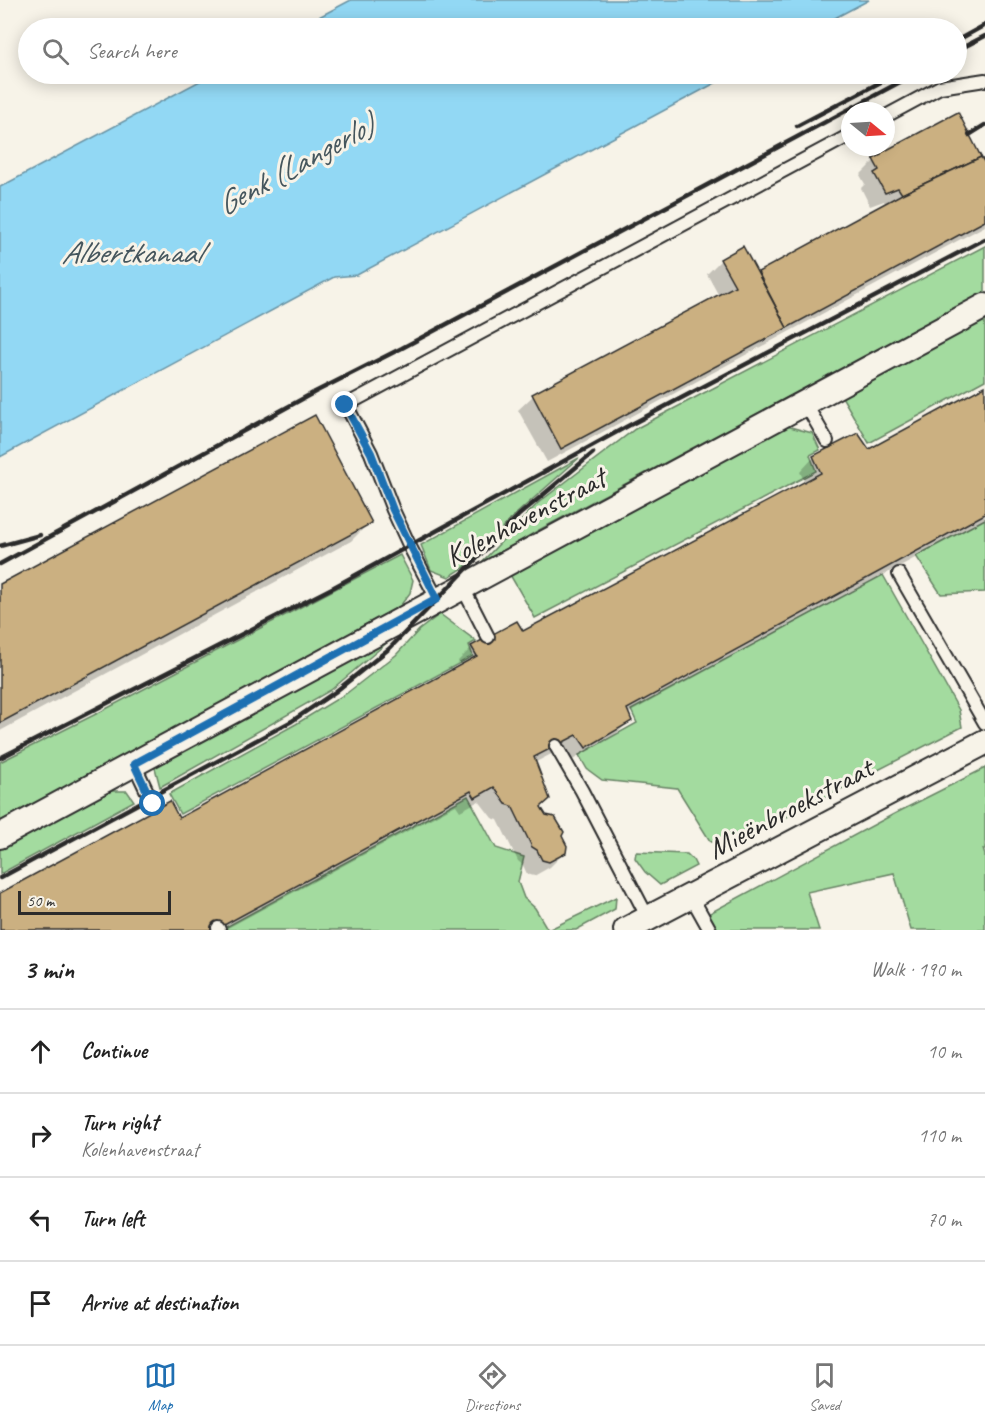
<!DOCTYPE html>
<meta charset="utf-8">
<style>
:root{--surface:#fff;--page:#f6f6f6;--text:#222;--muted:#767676;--line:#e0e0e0;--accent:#1f6fb2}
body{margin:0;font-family:Caveat,sans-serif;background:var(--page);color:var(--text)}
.compass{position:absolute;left:841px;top:102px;width:54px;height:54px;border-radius:50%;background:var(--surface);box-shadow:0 3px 15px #0003;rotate:108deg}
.scale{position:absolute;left:18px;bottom:15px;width:153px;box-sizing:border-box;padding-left:6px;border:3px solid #2b2b2b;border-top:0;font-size:16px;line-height:21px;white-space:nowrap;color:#2b2b2b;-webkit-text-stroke:4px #f7f3e8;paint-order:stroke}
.stop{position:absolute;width:18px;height:18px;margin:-14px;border:4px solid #1f6fb2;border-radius:50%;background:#fff}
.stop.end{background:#1f6fb2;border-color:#fff;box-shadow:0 2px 6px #0008}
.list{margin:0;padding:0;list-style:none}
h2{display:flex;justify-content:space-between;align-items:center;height:78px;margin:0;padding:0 24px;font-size:26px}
h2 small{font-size:20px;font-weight:400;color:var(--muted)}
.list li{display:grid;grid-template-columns:39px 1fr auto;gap:18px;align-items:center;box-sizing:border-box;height:84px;padding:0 24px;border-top:2px solid var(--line)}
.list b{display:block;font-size:22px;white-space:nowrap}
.list p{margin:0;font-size:20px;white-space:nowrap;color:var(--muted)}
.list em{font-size:20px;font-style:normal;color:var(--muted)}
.icon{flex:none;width:33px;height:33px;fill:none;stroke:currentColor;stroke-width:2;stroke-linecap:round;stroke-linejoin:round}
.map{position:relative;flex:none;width:985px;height:930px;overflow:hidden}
.search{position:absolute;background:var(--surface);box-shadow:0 3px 15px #0003;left:18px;right:18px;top:18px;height:66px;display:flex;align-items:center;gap:15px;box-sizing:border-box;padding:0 21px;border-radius:33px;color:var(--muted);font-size:22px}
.sheet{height:414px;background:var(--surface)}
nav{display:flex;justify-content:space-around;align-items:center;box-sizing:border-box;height:84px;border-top:2px solid var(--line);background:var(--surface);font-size:16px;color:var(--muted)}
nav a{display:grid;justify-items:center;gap:3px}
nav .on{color:var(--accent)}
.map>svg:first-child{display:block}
.green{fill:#a3db9f;stroke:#678365;stroke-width:1.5}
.water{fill:#92d8f4;stroke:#6993a4;stroke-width:1.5}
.shadow{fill:#0003}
.building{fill:#cbb081;stroke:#2b2b2b;stroke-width:1.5}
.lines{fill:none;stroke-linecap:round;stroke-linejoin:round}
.service-casing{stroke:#2b2b2b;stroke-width:16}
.minor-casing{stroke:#2b2b2b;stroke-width:28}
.service{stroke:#f7f3e8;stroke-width:12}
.minor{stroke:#f7f3e8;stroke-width:24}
.rail{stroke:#2b2b2b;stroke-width:4.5}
.route{stroke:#1f6fb2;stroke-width:8}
.labels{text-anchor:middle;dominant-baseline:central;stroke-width:6;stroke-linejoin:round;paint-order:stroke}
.street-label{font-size:30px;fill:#2b2b2b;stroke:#f7f3e8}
.water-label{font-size:32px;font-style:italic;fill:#45565d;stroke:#f7f3e8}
</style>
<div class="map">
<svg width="985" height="930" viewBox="0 0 985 930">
<rect width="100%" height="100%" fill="#f7f3e8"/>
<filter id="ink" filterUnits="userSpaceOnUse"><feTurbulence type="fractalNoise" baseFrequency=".0167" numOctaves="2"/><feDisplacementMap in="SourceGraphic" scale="12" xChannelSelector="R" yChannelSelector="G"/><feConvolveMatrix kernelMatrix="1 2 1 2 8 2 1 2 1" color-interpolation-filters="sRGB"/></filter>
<g filter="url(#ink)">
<g class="green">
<path d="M985,246V292L539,530L478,566L538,503L635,429Z"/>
<path d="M985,319V380L869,443L841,395Z"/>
<path d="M783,425L812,433L820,450L810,455L816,471L535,618L509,573Z"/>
<path d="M579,458L515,515L465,567L449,577L431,570L421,545Z"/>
<path d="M985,519V592L941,594L916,556Z"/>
<path d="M400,555L413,580L410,593L400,606L0,822V762L100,712Z"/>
<path d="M883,575L959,710L962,727L724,849L710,841L677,788L602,780L587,769L579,755L637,723L631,710Z"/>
<path d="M440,614L476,641L469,645L473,656L180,814L169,794L296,724L347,693L396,655L419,630Z"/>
<path d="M395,636L331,690L160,787L154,764Z"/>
<path d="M985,768V849H983L985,855V930H911L894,873L807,892L819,930H717L708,914L894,814Z"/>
<path d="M105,791H127L134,801L0,874V848Z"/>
<path d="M468,796L496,848L524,857L518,882L524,898L535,908L548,930L616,897L615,909L576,930H227L226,927Z"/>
<path d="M636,852L687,854L693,860L696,866L660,885L645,872L635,858Z"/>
</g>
<g class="water">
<path d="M351,0H869L816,28H298Z"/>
<path d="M213,74H732L357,275L334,277L0,457V187Z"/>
</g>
<g class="shadow">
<path d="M874,161L985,167V226L547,462L518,410L533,396L719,296L707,274L721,260L757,274L886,205L884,201L870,206L861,188L865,184L860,175Z"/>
<path d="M985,388V520L627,714L631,720L616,734L571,761L563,748L534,763L540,807L560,836L564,853L550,867L534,876L527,874L523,865L518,861L498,820L492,818L479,801L460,811L456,805L224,930H0V894L179,820L461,667L458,661L472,647L522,633L805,483L800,472L814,457L869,451Z"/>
<path d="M370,522L351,541L0,731V586Z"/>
</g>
<g class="building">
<path d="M958,112L981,157L902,194L898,188L885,193L874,173L879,170L873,159L881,155V153Z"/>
<path d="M981,157L985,163V221L787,328L758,272L902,194Z"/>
<path d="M743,246L787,328L561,449L532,394L735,286L720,259Z"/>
<path d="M985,386V514L627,709L632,721L586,748L577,735L534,757L550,799L541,807L546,815L555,817L564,832L562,836L567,846L566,853L549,862L542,860L537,850L532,847L512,806L506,804L494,787L475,798L471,791L215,930H0V893L170,801L179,818L477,656L471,646L517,621L523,631L821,473L813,456L858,433L869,449Z"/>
<path d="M315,415L372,523L0,723V584Z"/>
</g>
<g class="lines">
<defs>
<g id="service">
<path d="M886,116L940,87L985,80"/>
<path d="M805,403L827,441"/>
<path d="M899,574L985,723"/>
<path d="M462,586L488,637"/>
<path d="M437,599L410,547L393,510L371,453L346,405L850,135"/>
<path d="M556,746L582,791L648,918"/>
<path d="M134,764L153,804"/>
<path d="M691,896L710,930"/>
<path d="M218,928L219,930"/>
</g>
<g id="minor">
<path d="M0,836L985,306"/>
<path d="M626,930L985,742"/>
</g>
</defs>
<use href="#service" class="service-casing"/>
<use href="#minor" class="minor-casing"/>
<use href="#service" class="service"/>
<use href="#minor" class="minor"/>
<g class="rail">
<path d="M956,41L985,25"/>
<path d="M956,51L985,36"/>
<path d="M797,126L896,74"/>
<path d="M969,135L985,125"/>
<path d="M0,546L40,535"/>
<path d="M0,564L315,392L402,348L915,74"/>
<path d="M0,758L334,587L626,427L985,239"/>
<path d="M0,878L292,721L335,692L390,648L519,515L593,453"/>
</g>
</g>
</g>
<g class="lines" filter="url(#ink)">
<path class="route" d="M153,804L134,764L437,599L393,510L371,453L345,405"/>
</g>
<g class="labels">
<g class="street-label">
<text transform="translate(525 517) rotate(-28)">Kolenhavenstraat</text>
<text transform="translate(790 808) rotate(-28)">Mieënbroekstraat</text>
</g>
<g class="water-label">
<text transform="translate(295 165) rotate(-29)">Genk (Langerlo)</text>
<text x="131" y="252">Albertkanaal</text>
</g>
</g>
</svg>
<svg class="compass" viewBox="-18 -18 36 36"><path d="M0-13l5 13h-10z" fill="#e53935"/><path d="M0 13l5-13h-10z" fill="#767676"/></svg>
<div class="scale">50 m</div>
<div class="stop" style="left:153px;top:804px"></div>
<div class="stop end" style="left:345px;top:405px"></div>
<div class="search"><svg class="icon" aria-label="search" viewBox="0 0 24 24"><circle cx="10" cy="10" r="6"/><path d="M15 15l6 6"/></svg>Search here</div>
</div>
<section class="sheet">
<h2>3 min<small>Walk · 190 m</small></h2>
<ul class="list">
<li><svg class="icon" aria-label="ahead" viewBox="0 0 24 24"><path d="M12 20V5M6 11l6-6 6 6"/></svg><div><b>Continue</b></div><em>10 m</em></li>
<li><svg class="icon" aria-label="right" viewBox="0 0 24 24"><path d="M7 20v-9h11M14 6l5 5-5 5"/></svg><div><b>Turn right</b><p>Kolenhavenstraat</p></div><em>110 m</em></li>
<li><svg class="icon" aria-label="left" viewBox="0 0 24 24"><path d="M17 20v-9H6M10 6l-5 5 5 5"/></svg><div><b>Turn left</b></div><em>70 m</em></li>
<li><svg class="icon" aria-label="arrive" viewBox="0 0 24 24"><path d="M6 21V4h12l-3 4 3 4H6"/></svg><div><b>Arrive at destination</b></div></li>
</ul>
</section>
<nav>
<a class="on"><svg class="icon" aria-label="map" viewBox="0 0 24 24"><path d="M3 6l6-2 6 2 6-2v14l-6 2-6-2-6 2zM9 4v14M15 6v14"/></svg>Map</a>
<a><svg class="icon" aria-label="directions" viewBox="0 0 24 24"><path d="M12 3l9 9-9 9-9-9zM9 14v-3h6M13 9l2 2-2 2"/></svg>Directions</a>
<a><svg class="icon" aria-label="saved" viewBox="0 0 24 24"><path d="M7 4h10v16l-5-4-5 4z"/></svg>Saved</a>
</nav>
